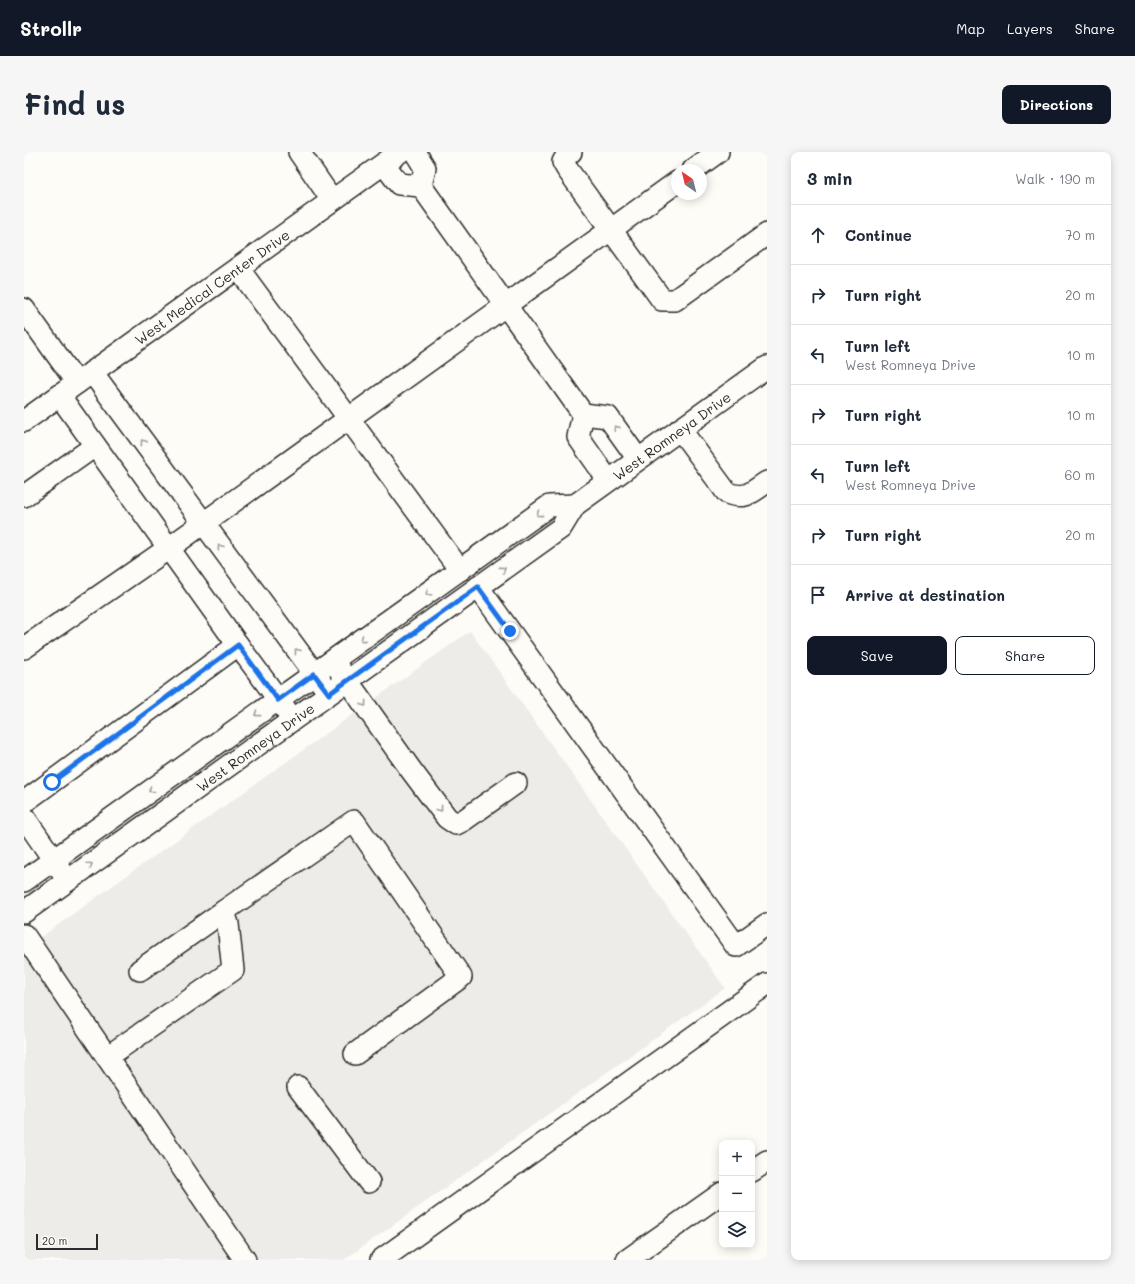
<!DOCTYPE html>
<meta charset="utf-8">
<style>
:root{--surface:#fff;--page:#f6f6f7;--text:#1f2937;--muted:#747a83;--line:#e0e1e3;--accent:#111827}
body{margin:0;font-family:Mali,sans-serif;background:var(--page);color:var(--text)}
.controls{position:absolute;right:12px;bottom:12px;display:grid;overflow:hidden;border-radius:8px;box-shadow:0 2px 10px #0003}
.controls button{width:36px;height:36px;display:grid;place-items:center;padding:0;border:0;border-bottom:1px solid var(--line);background:var(--surface);color:var(--text);font:20px sans-serif}
.compass{position:absolute;left:647px;top:12px;width:36px;height:36px;border-radius:50%;background:var(--surface);box-shadow:0 2px 10px #0003;rotate:325deg}
.scale{position:absolute;left:12px;bottom:10px;width:62px;box-sizing:border-box;padding-left:4px;border:2px solid #2b2b2b;border-top:0;font-size:11px;line-height:14px;white-space:nowrap;color:#2b2b2b;-webkit-text-stroke:3px #fdfcf7;paint-order:stroke}
.stop{position:absolute;width:12px;height:12px;margin:-9px;border:3px solid #1a73e8;border-radius:50%;background:#fff}
.stop.end{background:#1a73e8;border-color:#fff;box-shadow:0 1px 4px #0008}
.list{margin:0;padding:0;list-style:none}
h2{display:flex;justify-content:space-between;align-items:center;height:52px;margin:0;padding:0 16px;font-size:17px}
h2 small{font-size:13px;font-weight:400;color:var(--muted)}
.list li{display:grid;grid-template-columns:26px 1fr auto;gap:12px;align-items:center;box-sizing:border-box;height:60px;padding:0 16px;border-top:1px solid var(--line)}
.list b{display:block;font-size:15px;white-space:nowrap}
.list p{margin:0;font-size:13px;white-space:nowrap;color:var(--muted)}
.list em{font-size:13px;font-style:normal;color:var(--muted)}
.actions{display:flex;gap:8px;padding:12px 16px}
.actions a{flex:1;padding:9px 0;border:1px solid var(--accent);border-radius:8px;text-align:center;font-size:14px;color:var(--accent)}
.actions .main{background:var(--accent);color:#fff}
.icon{flex:none;width:22px;height:22px;fill:none;stroke:currentColor;stroke-width:2;stroke-linecap:round;stroke-linejoin:round}
.map{position:relative;flex:none;width:743px;height:1108px;overflow:hidden;border-radius:8px}
header{display:flex;align-items:center;gap:24px;box-sizing:border-box;height:56px;padding:0 20px;background:var(--accent);color:#fff}
header strong{font-size:19px}
nav{display:flex;gap:22px;margin-inline-start:auto;font-size:14px}
.intro{display:flex;align-items:center;justify-content:space-between;box-sizing:border-box;height:96px;padding:0 24px}
h1{margin:0;font-size:28px}
.button{padding:10px 18px;border-radius:8px;background:var(--accent);color:#fff;font-size:14px;font-weight:700}
main{display:flex;gap:24px;padding:0 24px}
aside{flex:1;background:var(--surface);border-radius:8px;box-shadow:0 2px 10px #0003}
.map>svg:first-child{display:block}
.built{fill:#edece8}
.lines{fill:none;stroke-linecap:round;stroke-linejoin:round}
.minor-casing{stroke:#2b2b2b;stroke-width:24}
.minor{stroke:#fdfcf7;stroke-width:21}
.oneway{stroke:#9e9e9b}
.route{stroke:#1a73e8;stroke-width:5}
.labels{text-anchor:middle;dominant-baseline:central;stroke-width:4;stroke-linejoin:round;paint-order:stroke}
.street-label{font-size:14px;fill:#2b2b2b;stroke:#fdfcf7}
</style>
<header>
<strong>Strollr</strong>
<nav><a>Map</a><a>Layers</a><a>Share</a></nav>
</header>
<div class="intro"><h1>Find us</h1><a class="button">Directions</a></div>
<main>
<div class="map">
<svg width="743" height="1108" viewBox="0 0 743 1108">
<rect width="100%" height="100%" fill="#fdfcf7"/>
<filter id="ink" filterUnits="userSpaceOnUse"><feTurbulence type="fractalNoise" baseFrequency=".025" numOctaves="2"/><feDisplacementMap in="SourceGraphic" scale="8" xChannelSelector="R" yChannelSelector="G"/><feConvolveMatrix kernelMatrix="1 2 1 2 8 2 1 2 1" color-interpolation-filters="sRGB"/></filter>
<g filter="url(#ink)">
<path class="built" d="M446,479L701,836L320,1108H0V797Z"/>
<g class="lines">
<defs>
<g id="minor">
<path d="M275,0L308,48"/>
<path d="M391,0L401,16L397,34"/>
<path d="M547,0L543,3L539,10L543,17L638,148H651L743,82"/>
<path d="M360,12L375,32L397,34L559,262L554,285L584,328"/>
<path d="M669,18L694,0"/>
<path d="M214,116L436,418"/>
<path d="M0,157L53,231"/>
<path d="M68,220L299,533"/>
<path d="M35,243L214,493L262,558"/>
<path d="M559,262L584,265L614,307"/>
<path id="s1" d="M0,269L376,0"/>
<path d="M656,277L703,341C723,348 727,340 743,330"/>
<path d="M0,344L71,294"/>
<path d="M454,435L712,794L743,772"/>
<path d="M0,496L145,396L653,30"/>
<path d="M315,517L387,618L423,666L432,672L440,668L492,631"/>
<path d="M0,650L214,493"/>
<path d="M0,665L38,720"/>
<path d="M0,729L525,354L551,353"/>
<path d="M200,759L330,669L437,825L331,902"/>
<path id="s2" d="M0,760L537,376L551,353L743,215"/>
<path d="M0,783L221,1108"/>
<path d="M83,905L209,818L204,772L200,759L116,818"/>
<path d="M274,935L345,1030"/>
<path d="M728,1019L743,1009"/>
<path d="M357,1108L743,832"/>
<path d="M603,1108L698,1041"/>
</g>
</defs>
<use href="#minor" class="minor-casing"/>
<use href="#minor" class="minor"/>
</g>
<defs><path id="oneway-chevron" d="M-2-3.5L2.5 0L-2 3.5" fill="none" stroke-width="1.6" stroke-linecap="round" stroke-linejoin="round"/></defs>
<g class="oneway">
<use href="#oneway-chevron" transform="translate(592 276) rotate(-126)"/>
<use href="#oneway-chevron" transform="translate(119 290) rotate(-126)"/>
<use href="#oneway-chevron" transform="translate(515 362) rotate(144)"/>
<use href="#oneway-chevron" transform="translate(196 395) rotate(-126)"/>
<use href="#oneway-chevron" transform="translate(479 417) rotate(-36)"/>
<use href="#oneway-chevron" transform="translate(404 441) rotate(145)"/>
<use href="#oneway-chevron" transform="translate(339 487) rotate(144)"/>
<use href="#oneway-chevron" transform="translate(273 499) rotate(-127)"/>
<use href="#oneway-chevron" transform="translate(340 552) rotate(54)"/>
<use href="#oneway-chevron" transform="translate(233 562) rotate(144)"/>
<use href="#oneway-chevron" transform="translate(127 638) rotate(144)"/>
<use href="#oneway-chevron" transform="translate(416 657) rotate(53)"/>
<use href="#oneway-chevron" transform="translate(66 713) rotate(-35)"/>
</g>
</g>
<g class="lines" filter="url(#ink)">
<path class="route" d="M28,630L214,493L254,548L290,522L305,542L454,435L486,479"/>
</g>
<g class="labels">
<g class="street-label">
<text stroke="none"><textPath href="#s1" startOffset="231">West Medical Center Drive</textPath></text>
<text stroke="none"><textPath href="#s2" startOffset="806">West Romneya Drive</textPath></text>
<text stroke="none"><textPath href="#s2" startOffset="284">West Romneya Drive</textPath></text>
</g>
</g>
</svg>
<div class="controls">
<button>+</button>
<button>−</button>
<button><svg class="icon" aria-label="layers" viewBox="0 0 24 24"><path d="M12 4l9 5-9 5-9-5zM3 14l9 5 9-5"/></svg></button>
</div>
<svg class="compass" viewBox="-18 -18 36 36"><path d="M0-13l5 13h-10z" fill="#e53935"/><path d="M0 13l5-13h-10z" fill="#747a83"/></svg>
<div class="scale">20 m</div>
<div class="stop" style="left:28px;top:630px"></div>
<div class="stop end" style="left:486px;top:479px"></div>
</div>
<aside>
<h2>3 min<small>Walk · 190 m</small></h2>
<ul class="list">
<li><svg class="icon" aria-label="ahead" viewBox="0 0 24 24"><path d="M12 20V5M6 11l6-6 6 6"/></svg><div><b>Continue</b></div><em>70 m</em></li>
<li><svg class="icon" aria-label="right" viewBox="0 0 24 24"><path d="M7 20v-9h11M14 6l5 5-5 5"/></svg><div><b>Turn right</b></div><em>20 m</em></li>
<li><svg class="icon" aria-label="left" viewBox="0 0 24 24"><path d="M17 20v-9H6M10 6l-5 5 5 5"/></svg><div><b>Turn left</b><p>West Romneya Drive</p></div><em>10 m</em></li>
<li><svg class="icon" aria-label="right" viewBox="0 0 24 24"><path d="M7 20v-9h11M14 6l5 5-5 5"/></svg><div><b>Turn right</b></div><em>10 m</em></li>
<li><svg class="icon" aria-label="left" viewBox="0 0 24 24"><path d="M17 20v-9H6M10 6l-5 5 5 5"/></svg><div><b>Turn left</b><p>West Romneya Drive</p></div><em>60 m</em></li>
<li><svg class="icon" aria-label="right" viewBox="0 0 24 24"><path d="M7 20v-9h11M14 6l5 5-5 5"/></svg><div><b>Turn right</b></div><em>20 m</em></li>
<li><svg class="icon" aria-label="arrive" viewBox="0 0 24 24"><path d="M6 21V4h12l-3 4 3 4H6"/></svg><div><b>Arrive at destination</b></div></li>
</ul>
<div class="actions"><a class="main">Save</a><a>Share</a></div>
</aside>
</main>
